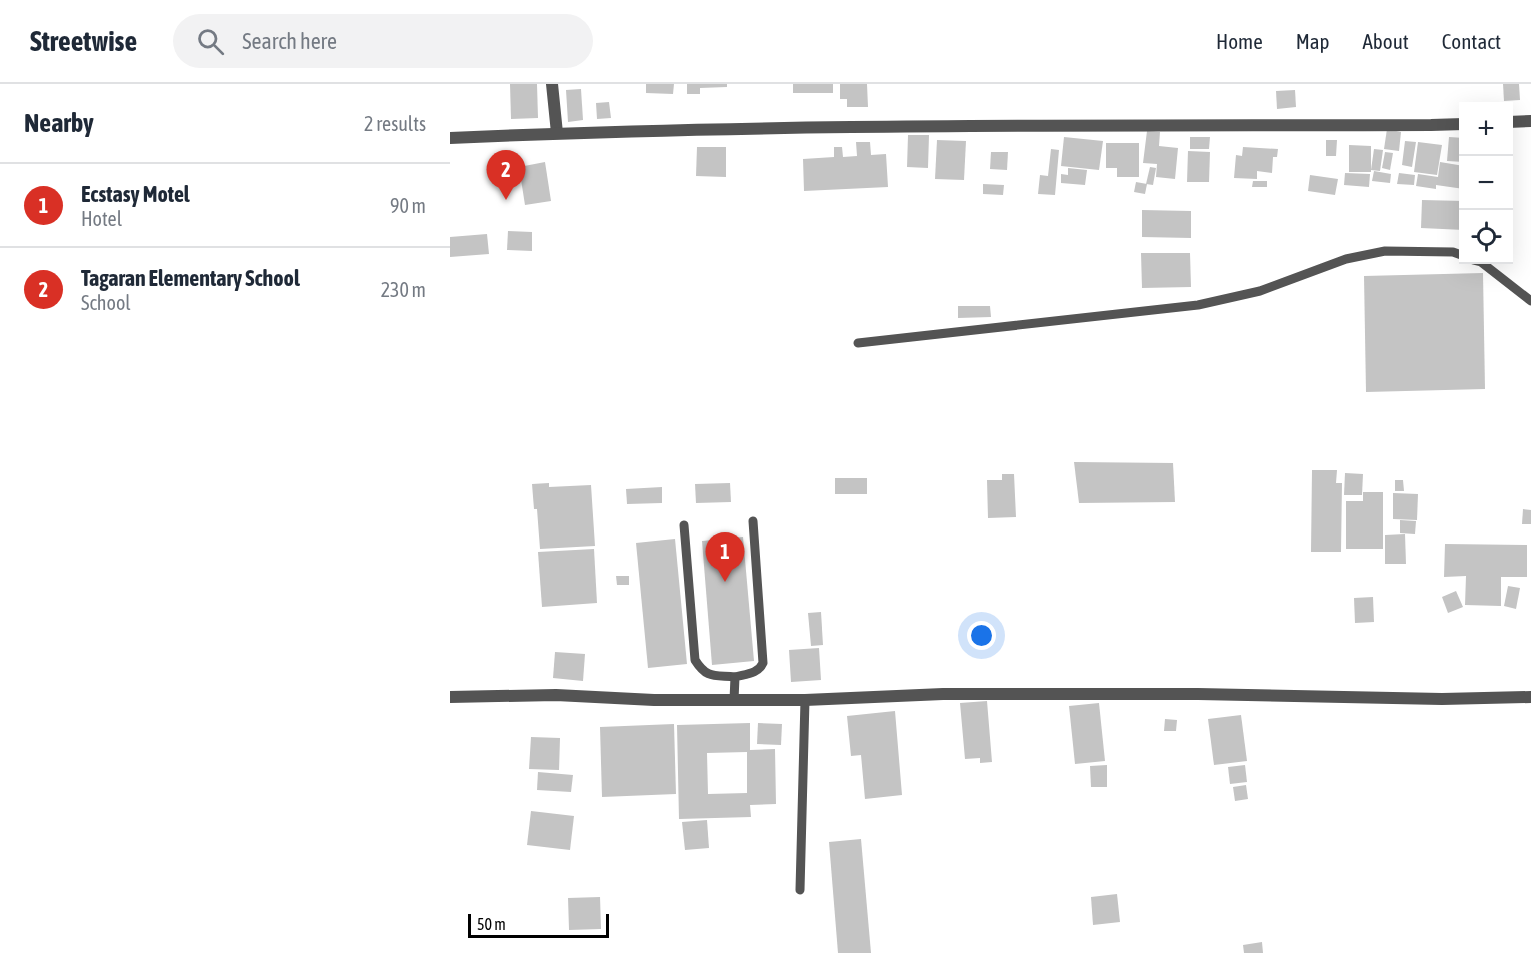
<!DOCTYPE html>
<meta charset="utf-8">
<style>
:root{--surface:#fff;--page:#f2f2f3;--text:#1f2937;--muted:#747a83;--line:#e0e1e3;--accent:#d93025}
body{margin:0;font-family:"Asap Condensed",sans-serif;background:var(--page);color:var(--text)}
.controls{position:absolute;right:18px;top:18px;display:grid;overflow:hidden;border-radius:0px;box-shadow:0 6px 24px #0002}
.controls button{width:54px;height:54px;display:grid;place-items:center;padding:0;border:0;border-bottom:2px solid var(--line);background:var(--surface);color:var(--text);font:30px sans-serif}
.scale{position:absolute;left:18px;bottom:15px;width:141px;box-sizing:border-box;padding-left:6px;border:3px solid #000;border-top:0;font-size:16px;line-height:21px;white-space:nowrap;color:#000;-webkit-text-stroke:4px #fff;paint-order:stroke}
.you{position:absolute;left:532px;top:552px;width:21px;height:21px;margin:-15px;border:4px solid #fff;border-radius:50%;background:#1a73e8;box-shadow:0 0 0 9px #1a73e833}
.badge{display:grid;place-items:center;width:39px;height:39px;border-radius:50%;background:var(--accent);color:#fff;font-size:20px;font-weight:700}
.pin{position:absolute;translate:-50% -50px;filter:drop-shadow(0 2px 3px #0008)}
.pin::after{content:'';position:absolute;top:32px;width:21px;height:18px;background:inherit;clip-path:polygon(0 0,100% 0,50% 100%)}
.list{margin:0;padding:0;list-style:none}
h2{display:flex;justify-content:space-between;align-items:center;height:78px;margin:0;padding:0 24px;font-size:26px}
h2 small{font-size:20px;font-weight:400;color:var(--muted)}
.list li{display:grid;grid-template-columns:39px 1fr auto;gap:18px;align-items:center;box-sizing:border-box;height:84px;padding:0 24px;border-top:2px solid var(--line)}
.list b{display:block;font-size:22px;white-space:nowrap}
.list p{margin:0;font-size:20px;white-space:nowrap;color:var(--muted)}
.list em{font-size:20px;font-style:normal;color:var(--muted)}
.icon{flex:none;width:33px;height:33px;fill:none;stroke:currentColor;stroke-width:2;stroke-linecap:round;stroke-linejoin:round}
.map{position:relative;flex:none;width:1081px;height:869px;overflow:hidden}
header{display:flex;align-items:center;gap:36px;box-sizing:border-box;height:84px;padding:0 30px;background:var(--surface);border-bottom:2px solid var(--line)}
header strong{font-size:28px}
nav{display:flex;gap:33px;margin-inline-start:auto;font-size:21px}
.search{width:420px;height:54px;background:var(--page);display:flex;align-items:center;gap:15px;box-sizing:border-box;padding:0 21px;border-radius:33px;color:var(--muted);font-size:22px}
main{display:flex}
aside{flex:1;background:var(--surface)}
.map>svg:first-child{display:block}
.building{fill:#c4c4c4;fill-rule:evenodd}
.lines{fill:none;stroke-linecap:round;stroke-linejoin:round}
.lane{stroke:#545454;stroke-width:9}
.street{stroke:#545454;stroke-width:12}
</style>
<header>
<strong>Streetwise</strong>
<div class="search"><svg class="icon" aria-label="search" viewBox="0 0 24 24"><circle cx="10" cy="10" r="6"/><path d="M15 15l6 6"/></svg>Search here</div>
<nav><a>Home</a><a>Map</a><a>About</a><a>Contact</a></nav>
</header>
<main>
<aside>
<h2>Nearby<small>2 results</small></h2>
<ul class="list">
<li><span class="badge">1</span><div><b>Ecstasy Motel</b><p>Hotel</p></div><em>90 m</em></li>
<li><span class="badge">2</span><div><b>Tagaran Elementary School</b><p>School</p></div><em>230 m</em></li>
</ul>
</aside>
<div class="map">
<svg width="1081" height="869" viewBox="0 0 1081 869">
<rect width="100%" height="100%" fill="#fff"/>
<g class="building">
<path d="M60,0H87L88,34L61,35Z"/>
<path d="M196,0H224L223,10L196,9Z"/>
<path d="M237,0H277V3L250,4V10H237Z"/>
<rect x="343" y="0" width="40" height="9"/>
<path d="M390,0H417L418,23H397V15H390Z"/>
<path d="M1053,0H1069L1070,16L1054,17Z"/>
<path d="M131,5L133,36L118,38L116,6Z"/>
<path d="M845,6L846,23L827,25L826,7Z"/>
<path d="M159,18L161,34L147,35L146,19Z"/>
<path d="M937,45L951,48L949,67L934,65Z"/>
<path d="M697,47L710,48L709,62L728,64L725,95L706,93L707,80L693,79Z"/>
<path d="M458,51H479L478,84L457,83Z"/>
<path d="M614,53L653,57L649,86L611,82Z"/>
<path d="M740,53H760L759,65H740Z"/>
<path d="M999,53L1014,54V78L997,77Z"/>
<path d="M487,56L516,57L514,96L485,95Z"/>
<path d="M876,56H887L886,72H876Z"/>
<path d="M955,57L966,58L962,83L952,81Z"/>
<path d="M406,58H420L421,71L436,70L438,103L354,107L353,75L384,73V63H392L393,73L407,72Z"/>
<path d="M968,58L992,61L987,91L964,88Z"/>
<path d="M656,59H689V93H667V84H656Z"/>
<path d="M899,61L921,62V88H899Z"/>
<path d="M247,63H276V93L246,92Z"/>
<path d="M793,63L828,65L827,73H823L822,89L807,87V95L784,94L786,71L792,72Z"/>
<path d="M601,65L609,66L605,111L588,110L590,91L598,92Z"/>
<path d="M924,65L933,66L930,87L921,86Z"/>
<path d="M738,67L760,68L759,98H737Z"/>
<path d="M541,68H558L557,86L540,85Z"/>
<path d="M935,68L943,69L940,86L932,84Z"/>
<path d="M95,78L101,117L75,121L69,83Z"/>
<path d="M990,78L1014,82V105L986,101V105L966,102L968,90L988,93Z"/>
<path d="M700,83L706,84L703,101L696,100Z"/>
<path d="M618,84L637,86L635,101L611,99V90L618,91Z"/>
<path d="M924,87L941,90L940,99L922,97Z"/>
<path d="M895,89L920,90L919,103L894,101Z"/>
<path d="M949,89L965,91L964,101L947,100Z"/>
<path d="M860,91L888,95L885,111L858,107Z"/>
<path d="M803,97H817V103H802Z"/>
<path d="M686,98L697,100L695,110L684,108Z"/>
<path d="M533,100L554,101L553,111L533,110Z"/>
<path d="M972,116L1014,117V146L971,144Z"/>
<path d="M692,126L741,127V154L692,153Z"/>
<path d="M58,147L82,148V167L57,166Z"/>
<path d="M37,150L39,170L0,173V153Z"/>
<path d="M691,169H740L741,203L692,204Z"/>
<path d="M1033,189L1035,305L916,308L914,192Z"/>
<path d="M508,222H540L541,233L508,234Z"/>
<path d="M624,378L723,379L725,418L629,419Z"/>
<path d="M862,386H887L886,399H892L891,468H861Z"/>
<path d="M895,389L913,390L912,411H894Z"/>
<path d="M552,390H564L566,433L538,434L537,396H552Z"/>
<rect x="385" y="394" width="32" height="16"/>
<path d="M945,396H953L954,407H945Z"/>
<path d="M99,399V403L141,401L145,462L90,465L87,425H84L82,400Z"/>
<path d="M280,399L281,418L246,419L245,400Z"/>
<path d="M212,403V419L177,420L176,405Z"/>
<path d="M913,408H933V465H896V417H913Z"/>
<path d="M943,409L968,410L967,436L943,435Z"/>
<path d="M1073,425L1081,426V440H1072Z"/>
<path d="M950,436L966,437L965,450L950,449Z"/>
<path d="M955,450L956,480H935V451Z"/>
<path d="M293,453L304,577L262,581L252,457Z"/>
<path d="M225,455L237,580L198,584L186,459Z"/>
<path d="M995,460L1077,461V493H1051V522L1015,521L1016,492L994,493Z"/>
<path d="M144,465L147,519L92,523L88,468Z"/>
<path d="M166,492H179V501H167Z"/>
<path d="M1058,502L1070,504L1066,525L1054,522Z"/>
<path d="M1006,507L1013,523L998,529L992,513Z"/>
<path d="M923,513L924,538L905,539L904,514Z"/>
<path d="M371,528L373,561L361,562L358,529Z"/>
<path d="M369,564L371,596L341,598L339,566Z"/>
<path d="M105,568L135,570L133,597L103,594Z"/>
<path d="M537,617L542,678L530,679V674L515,675L510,619Z"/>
<path d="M649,619L655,677L625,680L619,622Z"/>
<path d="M445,627L452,711L415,715L411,671L401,672L397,632Z"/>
<path d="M791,631L797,677L764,681L758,635Z"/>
<path d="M715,635L727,636L726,647H714Z"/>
<path d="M300,639V666L325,665L326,720L300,721L301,733L229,735L227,641ZM297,668V709L258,710L257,669Z"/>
<path d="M308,639L332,640L331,661L307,660Z"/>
<path d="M224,640L226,710L152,713L150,643Z"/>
<path d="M81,653L110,654L109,686L79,685Z"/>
<path d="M657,681V703H641L640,682Z"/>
<path d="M795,681L797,698L780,700L778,683Z"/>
<path d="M88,688L123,691L121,708L87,706Z"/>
<path d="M796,701L798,715L785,717L783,703Z"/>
<path d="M81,727L124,732L120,766L77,761Z"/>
<path d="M257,736L259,764L235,766L232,738Z"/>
<path d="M411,755L421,869H388L379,758Z"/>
<path d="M667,810L670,838L643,841L641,813Z"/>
<path d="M150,813L151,845L119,846L118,814Z"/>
<path d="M812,858L813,869H794L793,861Z"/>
</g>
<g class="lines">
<g class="lane">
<path d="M1023,176L1031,178L1081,217"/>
<path d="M408,259L748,221L810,207L896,175L935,167L1003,168L1014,172"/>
<path d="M234,441L245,576C257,595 264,591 285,593"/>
<path d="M284,616L285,593C296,590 308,590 313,579L303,437"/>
<path d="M350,806L355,616"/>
</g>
<g class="street">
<path d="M102,0L107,49"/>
<path d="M1058,38L1081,37"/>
<path d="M0,54C327,39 654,42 981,41L1014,40"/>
<path d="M0,613L106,611L204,616H355L493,610H748L992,615L1081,613"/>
</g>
</g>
</svg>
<div class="controls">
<button>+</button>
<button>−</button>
<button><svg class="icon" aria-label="locate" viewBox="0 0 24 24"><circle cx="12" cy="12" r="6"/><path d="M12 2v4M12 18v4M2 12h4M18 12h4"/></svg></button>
</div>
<div class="scale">50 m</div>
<div class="you"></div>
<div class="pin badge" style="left:275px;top:498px">1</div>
<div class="pin badge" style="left:56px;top:116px">2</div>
</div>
</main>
